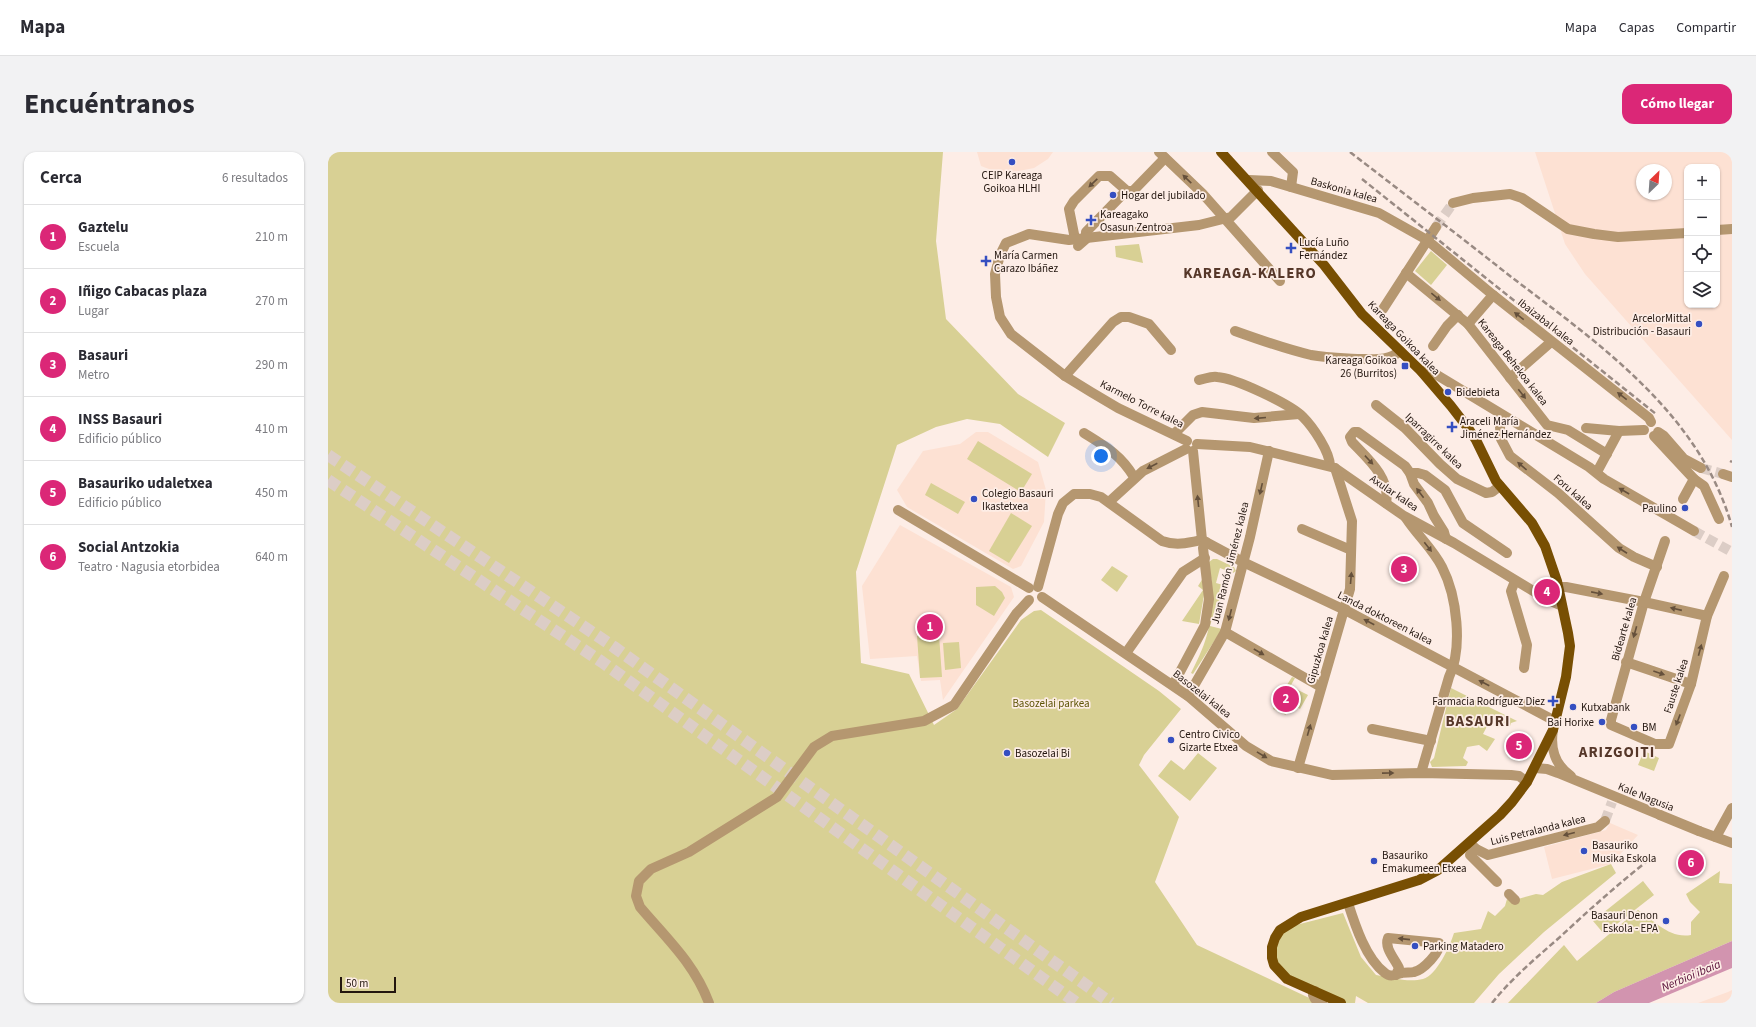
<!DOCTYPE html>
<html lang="es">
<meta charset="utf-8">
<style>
:root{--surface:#fff;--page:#f2f2f3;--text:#2b2b33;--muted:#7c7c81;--line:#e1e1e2;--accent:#db2777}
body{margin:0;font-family:"Source Sans 3",sans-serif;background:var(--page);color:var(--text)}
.controls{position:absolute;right:12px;top:12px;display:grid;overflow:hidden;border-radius:8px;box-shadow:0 1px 3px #0004}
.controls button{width:36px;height:36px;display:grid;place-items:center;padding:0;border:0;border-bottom:1px solid var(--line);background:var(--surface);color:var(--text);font:20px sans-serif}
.compass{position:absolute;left:1308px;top:12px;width:36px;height:36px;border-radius:50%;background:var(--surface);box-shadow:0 1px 3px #0004;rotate:25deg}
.scale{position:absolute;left:12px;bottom:10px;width:56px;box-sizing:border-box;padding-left:4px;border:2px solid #23160f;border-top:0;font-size:11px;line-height:14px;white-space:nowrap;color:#23160f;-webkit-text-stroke:3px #fdede6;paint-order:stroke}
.you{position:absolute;left:773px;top:304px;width:14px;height:14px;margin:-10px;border:3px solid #fff;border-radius:50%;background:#1a73e8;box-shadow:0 0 0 6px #1a73e833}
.badge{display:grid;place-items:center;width:26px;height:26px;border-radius:50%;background:var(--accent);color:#fff;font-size:13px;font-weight:700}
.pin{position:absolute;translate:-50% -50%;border:2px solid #fff;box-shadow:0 1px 4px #0006}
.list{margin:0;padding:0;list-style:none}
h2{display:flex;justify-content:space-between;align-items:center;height:52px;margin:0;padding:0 16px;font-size:17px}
h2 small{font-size:13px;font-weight:400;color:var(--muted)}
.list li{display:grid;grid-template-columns:26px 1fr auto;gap:12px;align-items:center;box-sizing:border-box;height:64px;padding:0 16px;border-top:1px solid var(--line)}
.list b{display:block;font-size:15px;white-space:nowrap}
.list p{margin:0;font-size:13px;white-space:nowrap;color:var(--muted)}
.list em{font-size:13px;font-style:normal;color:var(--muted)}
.icon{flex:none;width:22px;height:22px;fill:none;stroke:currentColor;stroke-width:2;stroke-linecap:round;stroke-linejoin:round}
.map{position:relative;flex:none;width:1404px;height:851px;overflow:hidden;border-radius:12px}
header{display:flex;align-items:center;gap:24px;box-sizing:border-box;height:56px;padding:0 20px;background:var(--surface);border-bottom:1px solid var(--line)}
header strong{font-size:19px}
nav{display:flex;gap:22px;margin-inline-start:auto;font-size:14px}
.intro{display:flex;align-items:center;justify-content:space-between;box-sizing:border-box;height:96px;padding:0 24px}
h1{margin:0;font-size:28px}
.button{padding:10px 18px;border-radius:12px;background:var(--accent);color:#fff;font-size:14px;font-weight:700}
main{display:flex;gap:24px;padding:0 24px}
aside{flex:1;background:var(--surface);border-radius:12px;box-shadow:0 1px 3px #0004}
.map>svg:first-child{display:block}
.built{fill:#fde1d3;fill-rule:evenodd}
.green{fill:#d8d094}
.water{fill:#d294af}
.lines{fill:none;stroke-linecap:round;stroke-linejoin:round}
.minor-tunnel{stroke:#dccdc6;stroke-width:10;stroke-dasharray:10 5;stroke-linecap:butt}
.highway-tunnel{stroke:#dccdc6;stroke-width:12;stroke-dasharray:12 6;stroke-linecap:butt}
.minor{stroke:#b59770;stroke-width:10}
.major{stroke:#784f03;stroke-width:10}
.rail{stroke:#998a83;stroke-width:2.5;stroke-dasharray:6 3;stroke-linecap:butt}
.minor-bridge{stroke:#b59770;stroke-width:10}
.oneway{fill:#65503b}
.poi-dot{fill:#354fc1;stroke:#fdede6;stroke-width:1.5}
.labels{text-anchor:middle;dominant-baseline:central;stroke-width:3.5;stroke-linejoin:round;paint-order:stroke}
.poi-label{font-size:11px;fill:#23160f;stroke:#fdede6;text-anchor:start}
.street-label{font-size:11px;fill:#23160f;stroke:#fdede6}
.park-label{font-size:11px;fill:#5f5508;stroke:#fdede6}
.water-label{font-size:12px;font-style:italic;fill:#550c36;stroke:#fdede6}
.district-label{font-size:15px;font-weight:bold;letter-spacing:1px;fill:#563729;stroke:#fdede6}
</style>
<header>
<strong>Mapa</strong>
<nav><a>Mapa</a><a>Capas</a><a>Compartir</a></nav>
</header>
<div class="intro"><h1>Encuéntranos</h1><a class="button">Cómo llegar</a></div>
<main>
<aside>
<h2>Cerca<small>6 resultados</small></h2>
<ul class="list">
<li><span class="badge">1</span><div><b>Gaztelu</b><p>Escuela</p></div><em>210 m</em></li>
<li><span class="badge">2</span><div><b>Iñigo Cabacas plaza</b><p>Lugar</p></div><em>270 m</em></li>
<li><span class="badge">3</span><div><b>Basauri</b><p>Metro</p></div><em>290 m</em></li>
<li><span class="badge">4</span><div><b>INSS Basauri</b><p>Edificio público</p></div><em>410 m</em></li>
<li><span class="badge">5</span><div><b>Basauriko udaletxea</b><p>Edificio público</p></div><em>450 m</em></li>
<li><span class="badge">6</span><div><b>Social Antzokia</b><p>Teatro · Nagusia etorbidea</p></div><em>640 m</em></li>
</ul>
</aside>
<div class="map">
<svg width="1404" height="851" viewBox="0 0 1404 851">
<rect width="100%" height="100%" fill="#fdede6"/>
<g class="built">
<path d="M649,0H725L720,7L706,16L674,22L653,14Z"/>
<path d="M1207,0H1404V288L1257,122L1237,92ZM1359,15H1389V153H1359ZM1314,18H1338V42H1314Z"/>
<path d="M648,280H660L710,310L718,338L716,370L693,414L685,417L579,355L569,338L595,299L632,292Z"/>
<path d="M572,373L683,435L686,445L615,548L612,528L593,529L589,504L542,507L534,434Z"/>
<path d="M1282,671L1310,683L1283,712L1224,727L1216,695L1278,678Z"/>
<path d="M1404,838V851H1370L1400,840Z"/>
</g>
<g class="green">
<path d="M0,0H615L608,89L618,167L690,242L737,271L720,305L672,272L639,267L608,275L569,293L528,420L533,511L581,522L606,573L629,557L693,468L706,459L713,458L831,539L853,557L816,603L811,613L851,665L827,730L869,793L992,851H0Z"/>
<path d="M811,92L815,111L788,105L787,94Z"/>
<path d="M1103,99L1119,113L1103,133L1087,119Z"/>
<path d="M650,289L704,322L693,340L639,307Z"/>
<path d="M603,331L637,350L630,362L597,343Z"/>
<path d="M683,361L704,374L681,411L661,399Z"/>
<path d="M885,407H889L906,415L908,419L905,421L892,416L888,431L895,433L889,457H887L882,474L894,477L865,522L863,521C880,488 884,472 884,435C884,426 881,419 881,410Z"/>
<path d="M784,414L800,424L789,440L773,428Z"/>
<path d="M877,423V437L871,472L854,469L875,438L870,434Z"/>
<path d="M667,434L674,440L677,446L666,464L648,453V435Z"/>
<path d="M611,483L614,525L592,526L589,484Z"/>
<path d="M631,490L633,516L617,518L615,491Z"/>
<path d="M964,525L967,526L950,556L957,560L958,563L945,557L952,539H955Z"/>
<path d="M1123,536L1189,569L1183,571L1182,574L1164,565L1155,582L1167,587L1159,599L1151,593L1139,595L1135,606L1140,610L1138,614L1104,615L1102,610L1106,606Z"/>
<path d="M968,537L980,543L972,557L960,550Z"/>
<path d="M1316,599L1331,606L1326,619L1310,613Z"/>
<path d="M870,601L889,616L862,649L830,624L843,608L856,618Z"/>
<path d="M1283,712L1288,721L1216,780L1171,822L1146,851H1040L1028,844L1027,851H1014L963,828L951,815L945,802L954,782L964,774L1015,761L1033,805L1048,823C1062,825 1080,831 1095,827C1109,823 1122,794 1126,781L1153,777L1160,759L1167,764L1177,754L1179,747L1183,749L1208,742L1215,743L1234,730Z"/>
<path d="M1392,719L1391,731L1404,732V789L1286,840L1268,851H1180L1236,793L1249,809L1310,758C1326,768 1341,787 1363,783V770L1372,760L1362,750L1358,742Z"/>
<path d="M1315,729L1326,743L1276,782L1265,769Z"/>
</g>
<path class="water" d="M1404,789V816L1321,851H1268L1286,840Z"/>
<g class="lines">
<g class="minor-tunnel">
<path d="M1108,75L1125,51"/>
<path d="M1373,316L1395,322"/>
<path d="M1366,379L1404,400"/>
<path d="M1277,669L1284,650"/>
</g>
<g class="highway-tunnel">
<path d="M0,303L286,495L783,851"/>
<path d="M0,328L274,510L749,851"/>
</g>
<g class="minor">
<path d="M831,0L874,41L952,129"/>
<path d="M944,0L965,20L963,35"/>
<path d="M921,28L943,29L1051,61L1099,88L1165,143L1321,266L1323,270"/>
<path d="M1125,51L1145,46L1182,42L1194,46L1240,77L1266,82L1290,85L1359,81"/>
<path d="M1389,78L1404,77"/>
<path d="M747,87L741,57L746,49L771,24H782L799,39H805L837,6"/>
<path d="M750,94L758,87V80L795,42"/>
<path d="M1078,121L1140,172L1219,273L1240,278L1279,302"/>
<path d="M1055,157L1108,75"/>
<path d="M1140,172L1165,143"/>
<path d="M907,179C932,188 957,197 983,203C999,206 1015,206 1032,207C1046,207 1061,209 1072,199"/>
<path d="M1105,194L1119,174L1130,163"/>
<path d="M1093,219L1104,220L1261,315L1276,327L1366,379"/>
<path d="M737,224L785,170L793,165H801L821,172L843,198"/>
<path d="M1182,226L1223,190"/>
<path d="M871,228C877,227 883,224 889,225C907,226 962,252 975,265C985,275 1002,300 1002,314"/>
<path d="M1048,253L1077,276L1112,312L1129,327L1158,341L1164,340L1172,334"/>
<path d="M1174,263L1172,275L1173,287L1182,304L1230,341L1291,396L1306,405L1329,415"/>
<path d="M1258,276L1291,279L1316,278"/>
<path d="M1330,280L1336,284L1356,307L1373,316"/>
<path d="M756,281C777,294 793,303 806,325"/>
<path d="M846,282L865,263L874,260L926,266L971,262"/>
<path d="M1326,284L1366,327L1355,347"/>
<path d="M859,289L790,256L763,240L737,224L683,182L672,165L668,145L667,122L672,103L678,91L701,82L741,88L871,73L903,65L930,38"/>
<path d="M869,292L922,295L1007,316L1076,364L1126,391L1220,448L1234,454"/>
<path d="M865,299L874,388"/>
<path d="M1269,320L1291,279"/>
<path d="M1082,321H1090L1097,323L1117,338L1135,371L1179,401"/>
<path d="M1395,322L1404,325"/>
<path d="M1366,327L1376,334L1391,367"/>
<path d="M781,350L815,319L858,297"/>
<path d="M1058,351C1063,326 1039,306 1024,290L1022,285L1026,280H1030L1077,314L1082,321L1086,332L1100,351L1106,364L1116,380L1118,387"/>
<path d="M570,358L701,436"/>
<path d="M1078,366C1089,383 1105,397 1114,415C1129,444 1135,496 1121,525L1093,621"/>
<path d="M974,377L1023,398"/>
<path d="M874,388L915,410L1021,460L1227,569"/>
<path d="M1337,389L1316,450L1283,568V573L1327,592H1341L1363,532L1379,464L1396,424"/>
<path d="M1187,429L1183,439L1199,493L1196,516"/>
<path d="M710,435L730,362L735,351L746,342H762L773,345L834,389C848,394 860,391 874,388"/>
<path d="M1230,435H1238L1316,450L1379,464"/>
<path d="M714,445L860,544L918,594L943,609L1004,623L1093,621L1183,623L1191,624L1199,630"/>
<path d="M897,480L993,535"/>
<path d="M798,501L855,420L877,406"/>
<path d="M1298,510L1363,532"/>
<path d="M845,533L877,473L881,447L875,396L878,390"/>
<path d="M860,544L897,480L922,385L941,299"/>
<path d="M1044,577L1103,589"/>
<path d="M1225,578C1222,596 1227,613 1243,624"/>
<path d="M970,616L1022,437L1024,369L1007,316"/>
<path d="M1207,616L1219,617L1230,621L1332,663"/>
<path d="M1371,679L1404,691"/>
<path d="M1388,685L1404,656"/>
<path d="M1142,691L1148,697L1160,703L1270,675L1277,669"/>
<path d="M1148,697L1142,703L1169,730"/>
<path d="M1181,742L1187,748"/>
<path d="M1020,751C1027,773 1038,807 1057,821C1063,826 1068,822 1074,821C1078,820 1082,821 1086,820C1095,818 1113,800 1111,791L1060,786C1056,796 1067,807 1071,816L1068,823"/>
<path d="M987,839L985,843L987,847L994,851"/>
<path d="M381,851C366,811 339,787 312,755L308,744L311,729L323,717L361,700L449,645L486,595L504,584L596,569L626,553L688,462L701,448"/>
</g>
<path class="major" d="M893,0L996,113L1034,162L1093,219L1123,254L1140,276L1148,288L1168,329L1204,371L1217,394L1229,429L1240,481L1242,494L1238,525L1225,578L1199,630L1184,650L1172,663L1110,718L1091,728L973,765L952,778L947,786L944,795V806L946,813L959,827L1013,851"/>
<g class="rail">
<path d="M1022,0C1075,41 1129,82 1182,124C1271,192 1372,261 1404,375"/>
<path d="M1034,27L1328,262"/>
<path d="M1402,309L1404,310"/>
<path d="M1164,851C1184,826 1208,806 1232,785C1260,759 1288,734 1318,710"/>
</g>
<path class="minor-bridge" d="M1332,663L1371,679"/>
</g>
<defs><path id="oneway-solid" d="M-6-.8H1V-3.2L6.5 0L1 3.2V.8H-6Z"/></defs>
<g class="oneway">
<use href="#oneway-solid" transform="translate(859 27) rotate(-136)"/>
<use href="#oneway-solid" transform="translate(765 31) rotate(136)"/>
<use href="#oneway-solid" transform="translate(1108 145) rotate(39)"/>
<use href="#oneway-solid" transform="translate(1191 164) rotate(-142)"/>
<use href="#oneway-solid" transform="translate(1194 242) rotate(52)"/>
<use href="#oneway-solid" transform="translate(1294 244) rotate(-142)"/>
<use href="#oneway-solid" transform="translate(932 266) rotate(175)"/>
<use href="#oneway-solid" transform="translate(1041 308) rotate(47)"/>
<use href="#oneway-solid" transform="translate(824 314) rotate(153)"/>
<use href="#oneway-solid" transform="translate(1194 314) rotate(-140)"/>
<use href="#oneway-solid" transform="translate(933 337) rotate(103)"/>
<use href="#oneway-solid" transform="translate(1296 339) rotate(-150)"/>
<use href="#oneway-solid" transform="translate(1092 341) rotate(-127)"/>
<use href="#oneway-solid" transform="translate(870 349) rotate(-96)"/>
<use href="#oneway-solid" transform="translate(1100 395) rotate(52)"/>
<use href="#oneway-solid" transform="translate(1294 398) rotate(-147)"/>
<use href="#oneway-solid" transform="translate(1023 426) rotate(-85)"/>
<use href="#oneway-solid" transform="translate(1269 441) rotate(11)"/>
<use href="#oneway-solid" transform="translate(1348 457) rotate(-167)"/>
<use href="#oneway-solid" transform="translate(902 463) rotate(104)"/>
<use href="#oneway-solid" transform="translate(1041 470) rotate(-152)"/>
<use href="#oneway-solid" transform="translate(1307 480) rotate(106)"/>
<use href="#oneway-solid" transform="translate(1372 498) rotate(-75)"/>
<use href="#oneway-solid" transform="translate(931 500) rotate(30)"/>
<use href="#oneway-solid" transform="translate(1331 521) rotate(19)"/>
<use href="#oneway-solid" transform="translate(1156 531) rotate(-152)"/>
<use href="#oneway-solid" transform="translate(1350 568) rotate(111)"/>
<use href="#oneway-solid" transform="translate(981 578) rotate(-74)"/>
<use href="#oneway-solid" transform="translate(934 603) rotate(31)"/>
<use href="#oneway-solid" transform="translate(1060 621) rotate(-1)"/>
<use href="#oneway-solid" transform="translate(1241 682) rotate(166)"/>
<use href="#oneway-solid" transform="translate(1076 787) rotate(-174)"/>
</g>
<g class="poi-dot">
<circle cx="684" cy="10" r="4"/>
<circle cx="785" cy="43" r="4"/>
<path d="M761 62h4v4h4v4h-4v4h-4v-4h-4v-4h4z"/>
<path d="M961 90h4v4h4v4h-4v4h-4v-4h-4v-4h4z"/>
<path d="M656 103h4v4h4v4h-4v4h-4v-4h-4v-4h4z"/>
<circle cx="1371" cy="172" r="4"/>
<rect x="1073" y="210" width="8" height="8" rx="2"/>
<circle cx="1120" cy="240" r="4"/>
<path d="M1122 269h4v4h4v4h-4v4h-4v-4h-4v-4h4z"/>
<circle cx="646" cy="347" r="4"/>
<circle cx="1357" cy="356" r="4"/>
<path d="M1223 543h4v4h4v4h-4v4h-4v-4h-4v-4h4z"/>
<circle cx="1245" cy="555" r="4"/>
<circle cx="1274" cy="570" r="4"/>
<circle cx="1306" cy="575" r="4"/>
<circle cx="843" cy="588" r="4"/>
<circle cx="679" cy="601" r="4"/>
<circle cx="1256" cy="699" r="4"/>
<circle cx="1046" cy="709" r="4"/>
<circle cx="1338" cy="769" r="4"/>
<circle cx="1087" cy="794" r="4"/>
</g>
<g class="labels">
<g class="poi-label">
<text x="684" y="23" text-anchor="middle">CEIP Kareaga<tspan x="684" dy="13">Goikoa HLHI</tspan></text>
<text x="793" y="43">Hogar del jubilado</text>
<text x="772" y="62">Kareagako<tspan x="772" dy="13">Osasun Zentroa</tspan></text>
<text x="971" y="90">Lucía Luño<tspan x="971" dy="13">Fernández</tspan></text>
<text x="666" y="103">María Carmen<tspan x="666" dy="13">Carazo Ibáñez</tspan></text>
<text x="1363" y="166" text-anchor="end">ArcelorMittal<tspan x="1363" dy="13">Distribución - Basauri</tspan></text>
<text x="1069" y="208" text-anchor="end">Kareaga Goikoa<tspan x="1069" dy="13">26 (Burritos)</tspan></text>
<text x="1128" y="240">Bidebieta</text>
<text x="1132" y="269">Araceli María<tspan x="1132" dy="13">Jiménez Hernández</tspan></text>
<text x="654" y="341">Colegio Basauri<tspan x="654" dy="13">Ikastetxea</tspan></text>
<text x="1349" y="356" text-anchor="end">Paulino</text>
<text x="1217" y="549" text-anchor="end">Farmacia Rodríguez Diez</text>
<text x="1253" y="555">Kutxabank</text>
<text x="1266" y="570" text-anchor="end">Bai Horixe</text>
<text x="1314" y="575">BM</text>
<text x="851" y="582">Centro Civico<tspan x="851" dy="13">Gizarte Etxea</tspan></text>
<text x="687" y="601">Basozelai Bi</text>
<text x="1264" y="693">Basauriko<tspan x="1264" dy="13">Musika Eskola</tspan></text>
<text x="1054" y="703">Basauriko<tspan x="1054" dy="13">Emakumeen Etxea</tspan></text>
<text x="1330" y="763" text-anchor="end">Basauri Denon<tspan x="1330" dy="13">Eskola - EPA</tspan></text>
<text x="1095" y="794">Parking Matadero</text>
</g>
<g class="street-label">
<text transform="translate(1016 38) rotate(16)">Baskonia kalea</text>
<text transform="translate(1218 170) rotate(38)">Ibaizabal kalea</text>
<text transform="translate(1076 186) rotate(46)">Kareaga Goikoa kalea</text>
<text transform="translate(1185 210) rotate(52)">Kareaga Behekoa kalea</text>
<text transform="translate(814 252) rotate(27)">Karmelo Torre kalea</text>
<text transform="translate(1106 289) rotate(44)">Iparragirre kalea</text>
<text transform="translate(1245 340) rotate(41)">Foru kalea</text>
<text transform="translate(1066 341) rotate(34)">Axular kalea</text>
<text transform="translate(902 411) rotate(-76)">Juan Ramón Jiménez kalea</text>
<text transform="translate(1057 466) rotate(27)">Landa doktoreen kalea</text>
<text transform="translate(1296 477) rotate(-74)">Bidearte kalea</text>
<text transform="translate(992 498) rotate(-74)">Gipuzkoa kalea</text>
<text transform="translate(1348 534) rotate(-72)">Fauste kalea</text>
<text transform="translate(874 542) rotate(38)">Basozelai kalea</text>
<text transform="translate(1318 645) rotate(22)">Kale Nagusia</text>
<text transform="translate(1210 678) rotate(-14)">Luis Petralanda kalea</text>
</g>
<g class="park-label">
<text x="723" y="551">Basozelai parkea</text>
</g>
<g class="water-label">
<text transform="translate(1363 824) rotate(-23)">Nerbioi ibaia</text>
</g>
<g class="district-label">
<text x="922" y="121">KAREAGA-KALERO</text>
<text x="1150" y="569">BASAURI</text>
<text x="1289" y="600">ARIZGOITI</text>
</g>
</g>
</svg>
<div class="controls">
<button>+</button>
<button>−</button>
<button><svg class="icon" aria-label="locate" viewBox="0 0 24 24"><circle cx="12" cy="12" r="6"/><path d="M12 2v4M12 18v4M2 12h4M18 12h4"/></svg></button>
<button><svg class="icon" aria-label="layers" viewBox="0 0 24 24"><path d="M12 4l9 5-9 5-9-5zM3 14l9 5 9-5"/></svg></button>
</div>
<svg class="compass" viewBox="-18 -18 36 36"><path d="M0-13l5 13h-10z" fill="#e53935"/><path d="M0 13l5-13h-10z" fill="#7c7c81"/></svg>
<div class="scale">50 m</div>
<div class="you"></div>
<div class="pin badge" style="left:602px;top:475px">1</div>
<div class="pin badge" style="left:958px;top:547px">2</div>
<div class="pin badge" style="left:1076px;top:417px">3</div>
<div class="pin badge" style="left:1219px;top:440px">4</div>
<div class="pin badge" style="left:1191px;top:594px">5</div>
<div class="pin badge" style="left:1363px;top:711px">6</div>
</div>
</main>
